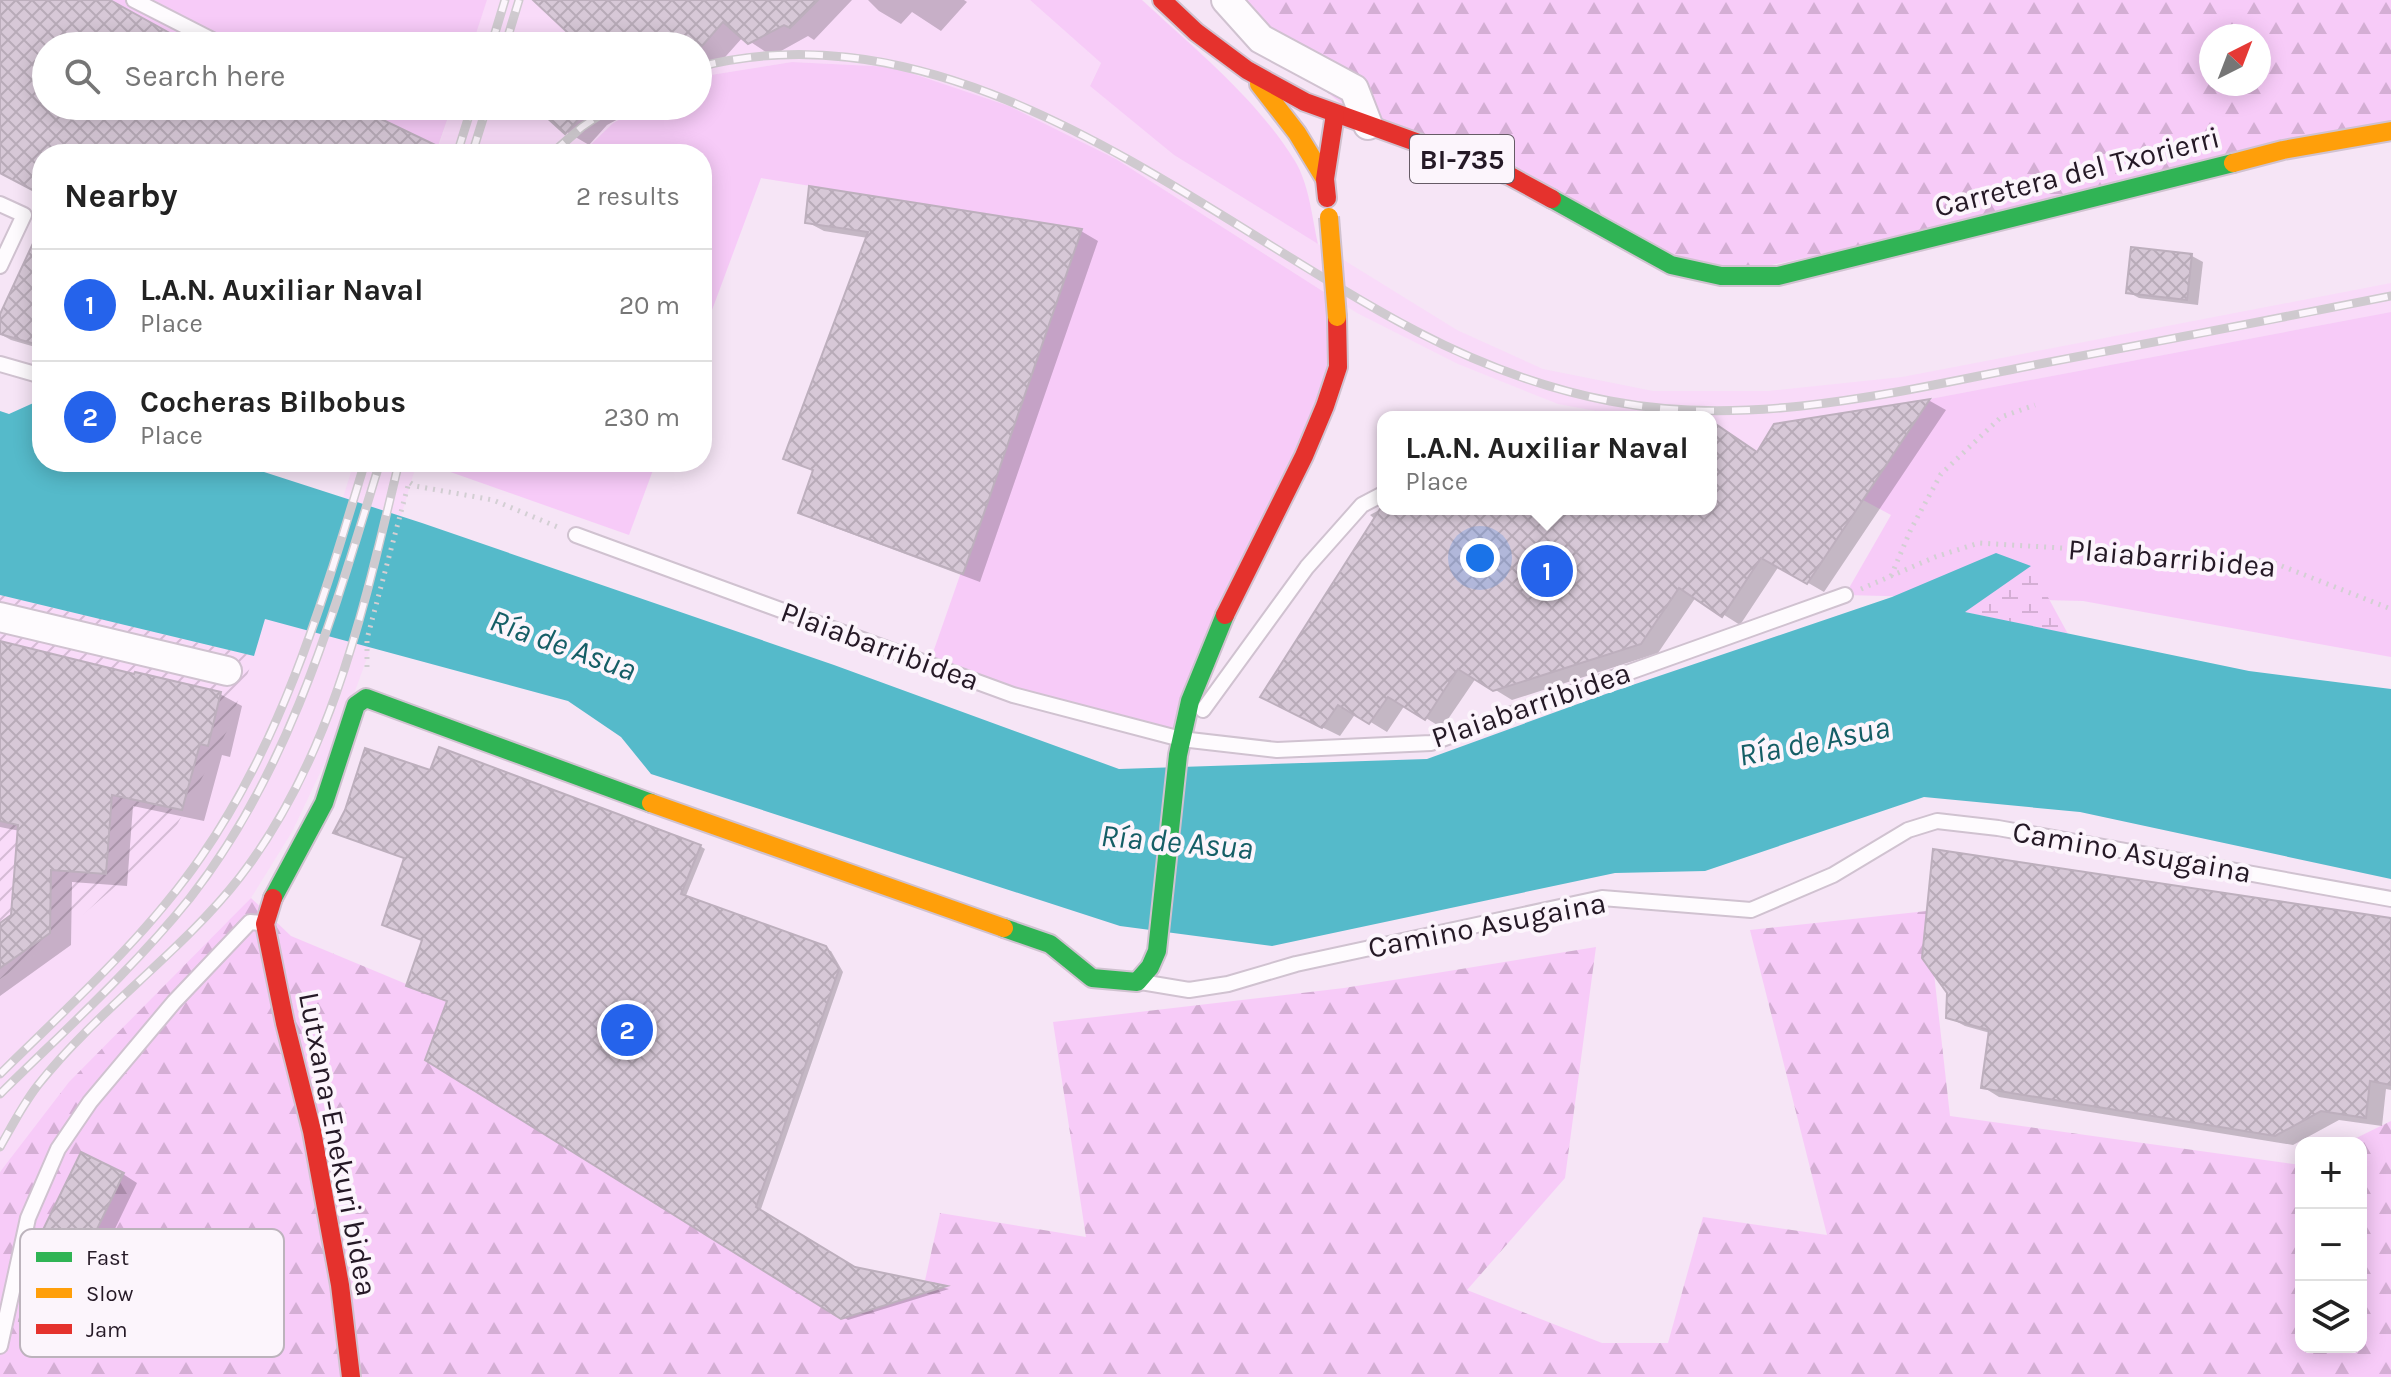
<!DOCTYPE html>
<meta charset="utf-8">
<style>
:root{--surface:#fff;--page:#f2f2f2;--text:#222;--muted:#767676;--line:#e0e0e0;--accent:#2563eb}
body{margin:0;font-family:Karla,sans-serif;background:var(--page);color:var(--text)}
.controls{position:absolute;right:24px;bottom:24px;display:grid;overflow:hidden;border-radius:16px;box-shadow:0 4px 20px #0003}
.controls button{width:72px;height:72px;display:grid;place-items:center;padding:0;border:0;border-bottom:2px solid var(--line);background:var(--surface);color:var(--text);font:40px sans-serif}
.compass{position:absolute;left:2199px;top:24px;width:72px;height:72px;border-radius:50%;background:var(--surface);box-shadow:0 4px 20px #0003;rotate:42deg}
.you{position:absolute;left:1480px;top:558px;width:28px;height:28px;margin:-20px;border:6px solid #fff;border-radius:50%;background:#1a73e8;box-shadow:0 0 0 12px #1a73e833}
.badge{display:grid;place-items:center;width:52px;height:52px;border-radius:50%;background:var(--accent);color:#fff;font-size:26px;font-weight:700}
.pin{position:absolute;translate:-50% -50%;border:4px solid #fff;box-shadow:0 2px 8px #0006}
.popup{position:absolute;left:1377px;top:411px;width:340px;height:104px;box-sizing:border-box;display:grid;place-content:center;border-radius:16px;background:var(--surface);filter:drop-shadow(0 2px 6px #0005);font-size:26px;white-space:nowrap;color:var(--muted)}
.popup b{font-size:30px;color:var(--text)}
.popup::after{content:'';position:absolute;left:50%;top:100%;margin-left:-16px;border:16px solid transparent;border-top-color:var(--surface)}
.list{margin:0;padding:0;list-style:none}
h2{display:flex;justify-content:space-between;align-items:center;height:104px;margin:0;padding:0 32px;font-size:34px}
h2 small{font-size:26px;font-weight:400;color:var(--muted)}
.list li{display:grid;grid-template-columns:52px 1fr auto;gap:24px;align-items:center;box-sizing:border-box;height:112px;padding:0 32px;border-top:2px solid var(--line)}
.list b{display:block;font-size:30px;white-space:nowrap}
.list p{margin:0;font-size:26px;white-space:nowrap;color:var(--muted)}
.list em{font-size:26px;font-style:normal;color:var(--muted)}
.icon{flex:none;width:44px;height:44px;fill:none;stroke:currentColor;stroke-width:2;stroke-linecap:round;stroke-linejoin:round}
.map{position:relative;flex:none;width:2391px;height:1377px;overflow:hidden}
.search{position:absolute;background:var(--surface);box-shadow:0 4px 20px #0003;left:32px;top:32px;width:680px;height:88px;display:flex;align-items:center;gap:20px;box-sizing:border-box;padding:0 28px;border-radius:44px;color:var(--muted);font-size:30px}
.panel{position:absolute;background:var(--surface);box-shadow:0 4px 20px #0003;left:32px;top:144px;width:680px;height:328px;border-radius:32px}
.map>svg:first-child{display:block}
.built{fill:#f9dbf9}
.industrial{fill:url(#industrial-furrows)}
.grass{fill:#f7cbf8}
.forest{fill:url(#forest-firs);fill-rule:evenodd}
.wetland{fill:url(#wetland-marsh)}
.water{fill:#55baca}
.shadow{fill:#0003}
.building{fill:url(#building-cross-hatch);stroke:#bdafbd;stroke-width:2}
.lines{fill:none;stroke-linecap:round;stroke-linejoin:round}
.lane-casing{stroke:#d0c2d0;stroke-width:18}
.street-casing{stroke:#d0c2d0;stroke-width:32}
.fast-casing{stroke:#d0c2d0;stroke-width:22}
.slow-casing{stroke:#d0c2d0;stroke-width:22}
.jam-casing{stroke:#d0c2d0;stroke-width:22}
.path{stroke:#d3cfd3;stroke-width:5;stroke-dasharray:2 6;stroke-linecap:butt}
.lane{stroke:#fefbfe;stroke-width:14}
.street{stroke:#fefbfe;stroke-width:28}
.fast{stroke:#30b455;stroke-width:18}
.slow{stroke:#ff9f0a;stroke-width:18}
.jam{stroke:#e5322d;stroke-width:18}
.rail-casing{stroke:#cfcacf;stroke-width:9}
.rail{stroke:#fcf5fc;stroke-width:6;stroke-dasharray:18;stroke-linecap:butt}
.slow-bridge-casing{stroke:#d0c2d0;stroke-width:22;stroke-linecap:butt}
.slow-bridge{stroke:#ff9f0a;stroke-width:18}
.labels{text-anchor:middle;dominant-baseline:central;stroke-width:8;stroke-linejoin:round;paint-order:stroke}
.shield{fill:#fcf5fc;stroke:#665b66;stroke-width:2}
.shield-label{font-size:28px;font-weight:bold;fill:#251926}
.street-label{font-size:30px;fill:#251926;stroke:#fcf5fc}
.water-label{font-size:32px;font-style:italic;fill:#155e66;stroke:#fcf5fc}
.key{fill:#fcf5fc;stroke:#bcb3bc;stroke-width:2}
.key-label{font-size:22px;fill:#251926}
</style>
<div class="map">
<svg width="2391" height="1377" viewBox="0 0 2391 1377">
<defs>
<pattern id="industrial-furrows" width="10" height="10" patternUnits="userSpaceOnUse" patternTransform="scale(2)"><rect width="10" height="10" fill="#f9dbf9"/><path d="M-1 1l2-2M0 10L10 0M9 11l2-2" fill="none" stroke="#d5bbd5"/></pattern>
<pattern id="forest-firs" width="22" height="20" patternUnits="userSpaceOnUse" patternTransform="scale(2)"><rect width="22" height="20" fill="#f7cbf8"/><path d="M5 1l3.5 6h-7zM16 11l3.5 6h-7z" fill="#d4aed4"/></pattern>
<pattern id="wetland-marsh" width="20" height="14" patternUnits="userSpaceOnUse" patternTransform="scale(2)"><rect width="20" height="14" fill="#f7cbf8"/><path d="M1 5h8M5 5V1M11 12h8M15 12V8" fill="none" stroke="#d4aed4"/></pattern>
<pattern id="building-cross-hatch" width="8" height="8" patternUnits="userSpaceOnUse" patternTransform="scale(2)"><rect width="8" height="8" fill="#d7c8d7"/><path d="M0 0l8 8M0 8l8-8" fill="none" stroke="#b8abb8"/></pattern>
</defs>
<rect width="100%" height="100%" fill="#f6e5f6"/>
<g class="built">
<path d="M487,0H1030L1101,63L1090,85L1174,155L1457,330L1543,369L1653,391H1768L1902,377L2391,283V312L1930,399L1774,424L1757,452L1717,425L1711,433V417H1629L1558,404L1458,364L1357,313L1116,159L1009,106L893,67L792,62L698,77V46H472Z"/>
<path d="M452,106H644L612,123L581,154H436Z"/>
<path d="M354,462H417L401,516L343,498Z"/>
<path d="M265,618L371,647L342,727L292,832L251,898L0,1172V979L42,950L227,731Z"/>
</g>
<path class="industrial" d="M0,595L254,656L227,731L169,840L42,950L0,979Z"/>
<g class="grass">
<path d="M110,0H487L472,46H193Z"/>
<path d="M1030,0H1142C1195,49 1256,98 1295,161C1309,184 1312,217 1318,244L1174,155L1090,86L1101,63Z"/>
<path d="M792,62L893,67L1009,106L1116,159L1324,292L1338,367L1181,739L929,664L1081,229L761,178L702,337V154H581L613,123L644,106H698V77Z"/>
<path d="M312,106H452L438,146Z"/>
<path d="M2391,312V657L2083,601L1845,595L1891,515L1863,500L1930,399Z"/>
<path d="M422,462H656L629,535Z"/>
</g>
<g class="forest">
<path d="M1233,0H2391V131L1721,276L1368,125L1261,39ZM2211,36H2259V84H2211Z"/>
<path d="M251,898L291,936L447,1001L841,1319L922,1294L940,1213L1086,1237L1053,1022L1344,988L1596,947L1565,1178L1467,1290L1602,1343H1668L1703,1217L1827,1235L1750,930L1927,911L1950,1116L2301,1165V1347H2361V1143H2346L2391,1121V1377H0V1172L69,1082Z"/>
</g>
<path class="wetland" d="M2031,566L2068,634L1964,612Z"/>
<path class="water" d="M40,400L42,401V462H233L422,523L834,665L1119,769L1427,759L1597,697L1892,597L1996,553L2031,566L1965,612L2249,671L2391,689V879L2080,812L1924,797L1705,871L1615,873L1272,946L1120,926L651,774L621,737L568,701L265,619L254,656L0,595V411L9,414Z"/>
<g class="shadow">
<path d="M541,0H852L814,40L808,36L772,56L743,37L718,65L698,76V46H584Z"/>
<path d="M868,0H964L967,2L941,31L912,12L901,24L879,11Z"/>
<path d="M540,106H642L607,125L589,145L567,132Z"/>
<path d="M807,222L1081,231L1098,241L980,582L817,521L801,512L815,472L786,458L868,238L824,231Z"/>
<path d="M42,228V349L11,340L0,334V319Z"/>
<path d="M2192,256L2203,262L2198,305L2139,298L2128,292Z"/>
<path d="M1930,401L1946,410L1824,592L1779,566L1740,625L1696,597L1658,653L1512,700L1476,678L1442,728L1405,705L1387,732L1356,713L1340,736L1279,706L1376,520L1370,515L1383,508L1711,509V437L1758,453L1775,426Z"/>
<path d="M0,652L220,694L242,706L230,757L222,755L204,821L133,806L127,886L72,882L71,945L0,996V924L11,939L20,831L0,827Z"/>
<path d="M431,772L700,846L705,849L685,898L831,951L843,972L760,1212L854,1269L949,1289L848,1320L428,1059L449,1001L424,940Z"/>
<path d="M2391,920V1090L2386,1089L2382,1126L2339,1120L2293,1145L1999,1097L1983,1087L1990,1033L1965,1026L1948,1017Z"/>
<path d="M123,1174L137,1183L87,1287L72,1339L35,1329L21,1320Z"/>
</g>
<g class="building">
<path d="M0,0H110L193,46H46V106H354L454,154H42V195L0,173Z"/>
<path d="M533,0H818L790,28L784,25L748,44L723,22L702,46H582Z"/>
<path d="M534,106H590L565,134Z"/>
<path d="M809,186L1082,229L963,574L798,513L813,470L783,459L868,232L805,223Z"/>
<path d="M42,224V346L0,334V314Z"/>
<path d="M2131,247L2192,254L2187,300L2126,293Z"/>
<path d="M1930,399L1807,584L1761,558L1722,617L1679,588L1641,644L1493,691L1458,669L1425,720L1388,697L1369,724L1338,705L1322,728L1260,697L1380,509H1711V421L1757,452L1774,424Z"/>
<path d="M0,641L134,674L135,672L221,692L208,746L200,744L182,810L112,795L106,874L51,870L50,933L0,968V923L11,915L18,825L0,821Z"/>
<path d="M439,747L701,845L681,894L826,946L839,969L756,1207L855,1267L947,1286L841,1319L425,1060L447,1001L406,986L422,940L382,925L404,858L333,833L345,810L365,748L430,770Z"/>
<path d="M1933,849L2391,918V1085L2370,1081L2366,1118L2321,1111L2275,1136L1981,1088L1989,1030L1946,1018L1947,993L1922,958Z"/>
<path d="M81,1152L124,1173L73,1279L57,1332L19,1321L42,1239L39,1238Z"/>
</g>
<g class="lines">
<defs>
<g id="lane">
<path d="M134,0L224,46"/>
<path d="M0,204L24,215L0,266"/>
<path d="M0,364L42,376"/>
<path d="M576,535L1013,695L1181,739L1277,750L1431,743L1845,595"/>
<path d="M1203,710L1307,567L1362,505L1383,494"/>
<path d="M1141,982L1189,990L1228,984L1296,964L1602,898L1751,910L1833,875L1908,830L1937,821L1998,828L2391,899"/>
<path d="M0,1346L28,1218L58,1149L90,1102L174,1002L250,922L261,923"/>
</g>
<g id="street">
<path d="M1226,0L1261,39L1354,89L1368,125"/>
<path d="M0,617L227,671"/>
</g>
<g id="fast">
<path d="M1552,199L1671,265L1721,276H1778L2233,163"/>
<path d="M273,898L324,803L356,705L366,698L651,803"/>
<path d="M1004,928L1050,944L1092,978L1137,982L1150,967L1157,951L1178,755L1190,701L1225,615"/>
</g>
<g id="slow">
<path d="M1259,84L1297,133L1325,179"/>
<path d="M2233,163L2283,150L2391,131"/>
<path d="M651,803L1004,928"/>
</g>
<g id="jam">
<path d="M1162,0L1196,32L1247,70L1305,102L1510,176L1552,199"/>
<path d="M1327,198L1325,179L1335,114"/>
<path d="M1225,615L1304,456L1325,406L1338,367L1337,317"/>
<path d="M273,898L265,924L285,1023L312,1131L340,1285L351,1377"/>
</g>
</defs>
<use href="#lane" class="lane-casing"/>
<use href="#street" class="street-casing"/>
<use href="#fast" class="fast-casing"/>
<use href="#slow" class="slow-casing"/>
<use href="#jam" class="jam-casing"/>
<g class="path">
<path d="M1891,576L1911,529L1941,474L2001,417L2035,405"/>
<path d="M1861,589L1935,557L1979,543L2077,549L2183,564L2238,559L2269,561L2391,609"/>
<path d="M367,667V639L409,482L415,486L493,500L560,528"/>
</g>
<use href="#lane" class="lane"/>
<use href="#street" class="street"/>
<use href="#fast" class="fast"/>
<use href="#slow" class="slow"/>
<use href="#jam" class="jam"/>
<defs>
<g id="rail">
<path d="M491,46L505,0"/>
<path d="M505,46L519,0"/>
<path d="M698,67C962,0 1201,218 1416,331C1477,363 1542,388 1610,401C1749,428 1892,393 2029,366C2150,343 2270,320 2391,296"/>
<path d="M457,154L472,106"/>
<path d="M472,154L487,106"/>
<path d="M551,154L582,127L613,106"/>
<path d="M0,1074C70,1005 145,938 201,857C284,737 323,600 365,462"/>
<path d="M0,1094C64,1031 133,969 190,898C290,770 333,615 380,462"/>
<path d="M0,1147C12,1126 23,1104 38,1085C98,1009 181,953 240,877C333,756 364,607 399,462"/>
</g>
</defs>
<use href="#rail" class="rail-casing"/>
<use href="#rail" class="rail"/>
<defs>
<path id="slow-bridge" d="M1329,217L1337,317"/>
</defs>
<use href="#slow-bridge" class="slow-bridge-casing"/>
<use href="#slow-bridge" class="slow-bridge"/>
</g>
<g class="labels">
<rect class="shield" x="1410" y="135" width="104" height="48" rx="6"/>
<g class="shield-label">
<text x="1462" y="159">BI-735</text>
</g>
<g class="street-label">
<text transform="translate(2077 172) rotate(-14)">Carretera del Txorierri</text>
<text transform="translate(2172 558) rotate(5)">Plaiabarribidea</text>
<text transform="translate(880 646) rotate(20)">Plaiabarribidea</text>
<text transform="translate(1531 705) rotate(-19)">Plaiabarribidea</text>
<text transform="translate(2132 852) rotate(10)">Camino Asugaina</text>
<text transform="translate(1487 925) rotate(-11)">Camino Asugaina</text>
<text transform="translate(338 1144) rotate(79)">Lutxana-Enekuri bidea</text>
</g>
<g class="water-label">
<text transform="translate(563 645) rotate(20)">Ría de Asua</text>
<text transform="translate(1814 741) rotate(-11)">Ría de Asua</text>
<text transform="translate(1177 842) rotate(5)">Ría de Asua</text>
</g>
</g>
<rect x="20" y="1229" width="264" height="128" rx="12" class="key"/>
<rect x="36" y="1252" width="36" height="10" fill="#30b455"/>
<rect x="36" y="1288" width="36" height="10" fill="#ff9f0a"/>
<rect x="36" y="1324" width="36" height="10" fill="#e5322d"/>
<g class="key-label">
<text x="86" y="1265">Fast</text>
<text x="86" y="1301">Slow</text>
<text x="86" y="1337">Jam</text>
</g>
</svg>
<div class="controls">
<button>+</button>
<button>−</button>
<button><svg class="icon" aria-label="layers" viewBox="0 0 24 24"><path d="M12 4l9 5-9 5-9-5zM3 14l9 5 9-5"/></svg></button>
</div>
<svg class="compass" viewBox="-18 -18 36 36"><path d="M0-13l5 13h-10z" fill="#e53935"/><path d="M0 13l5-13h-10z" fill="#767676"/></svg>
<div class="you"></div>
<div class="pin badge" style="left:1547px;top:571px">1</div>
<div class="popup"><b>L.A.N. Auxiliar Naval</b>Place</div>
<div class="pin badge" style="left:627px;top:1030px">2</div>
<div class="search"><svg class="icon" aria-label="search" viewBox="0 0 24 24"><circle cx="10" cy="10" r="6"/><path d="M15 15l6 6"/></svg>Search here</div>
<section class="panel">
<h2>Nearby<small>2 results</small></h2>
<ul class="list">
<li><span class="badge">1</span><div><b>L.A.N. Auxiliar Naval</b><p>Place</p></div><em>20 m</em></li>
<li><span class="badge">2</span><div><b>Cocheras Bilbobus</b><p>Place</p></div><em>230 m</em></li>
</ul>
</section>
</div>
